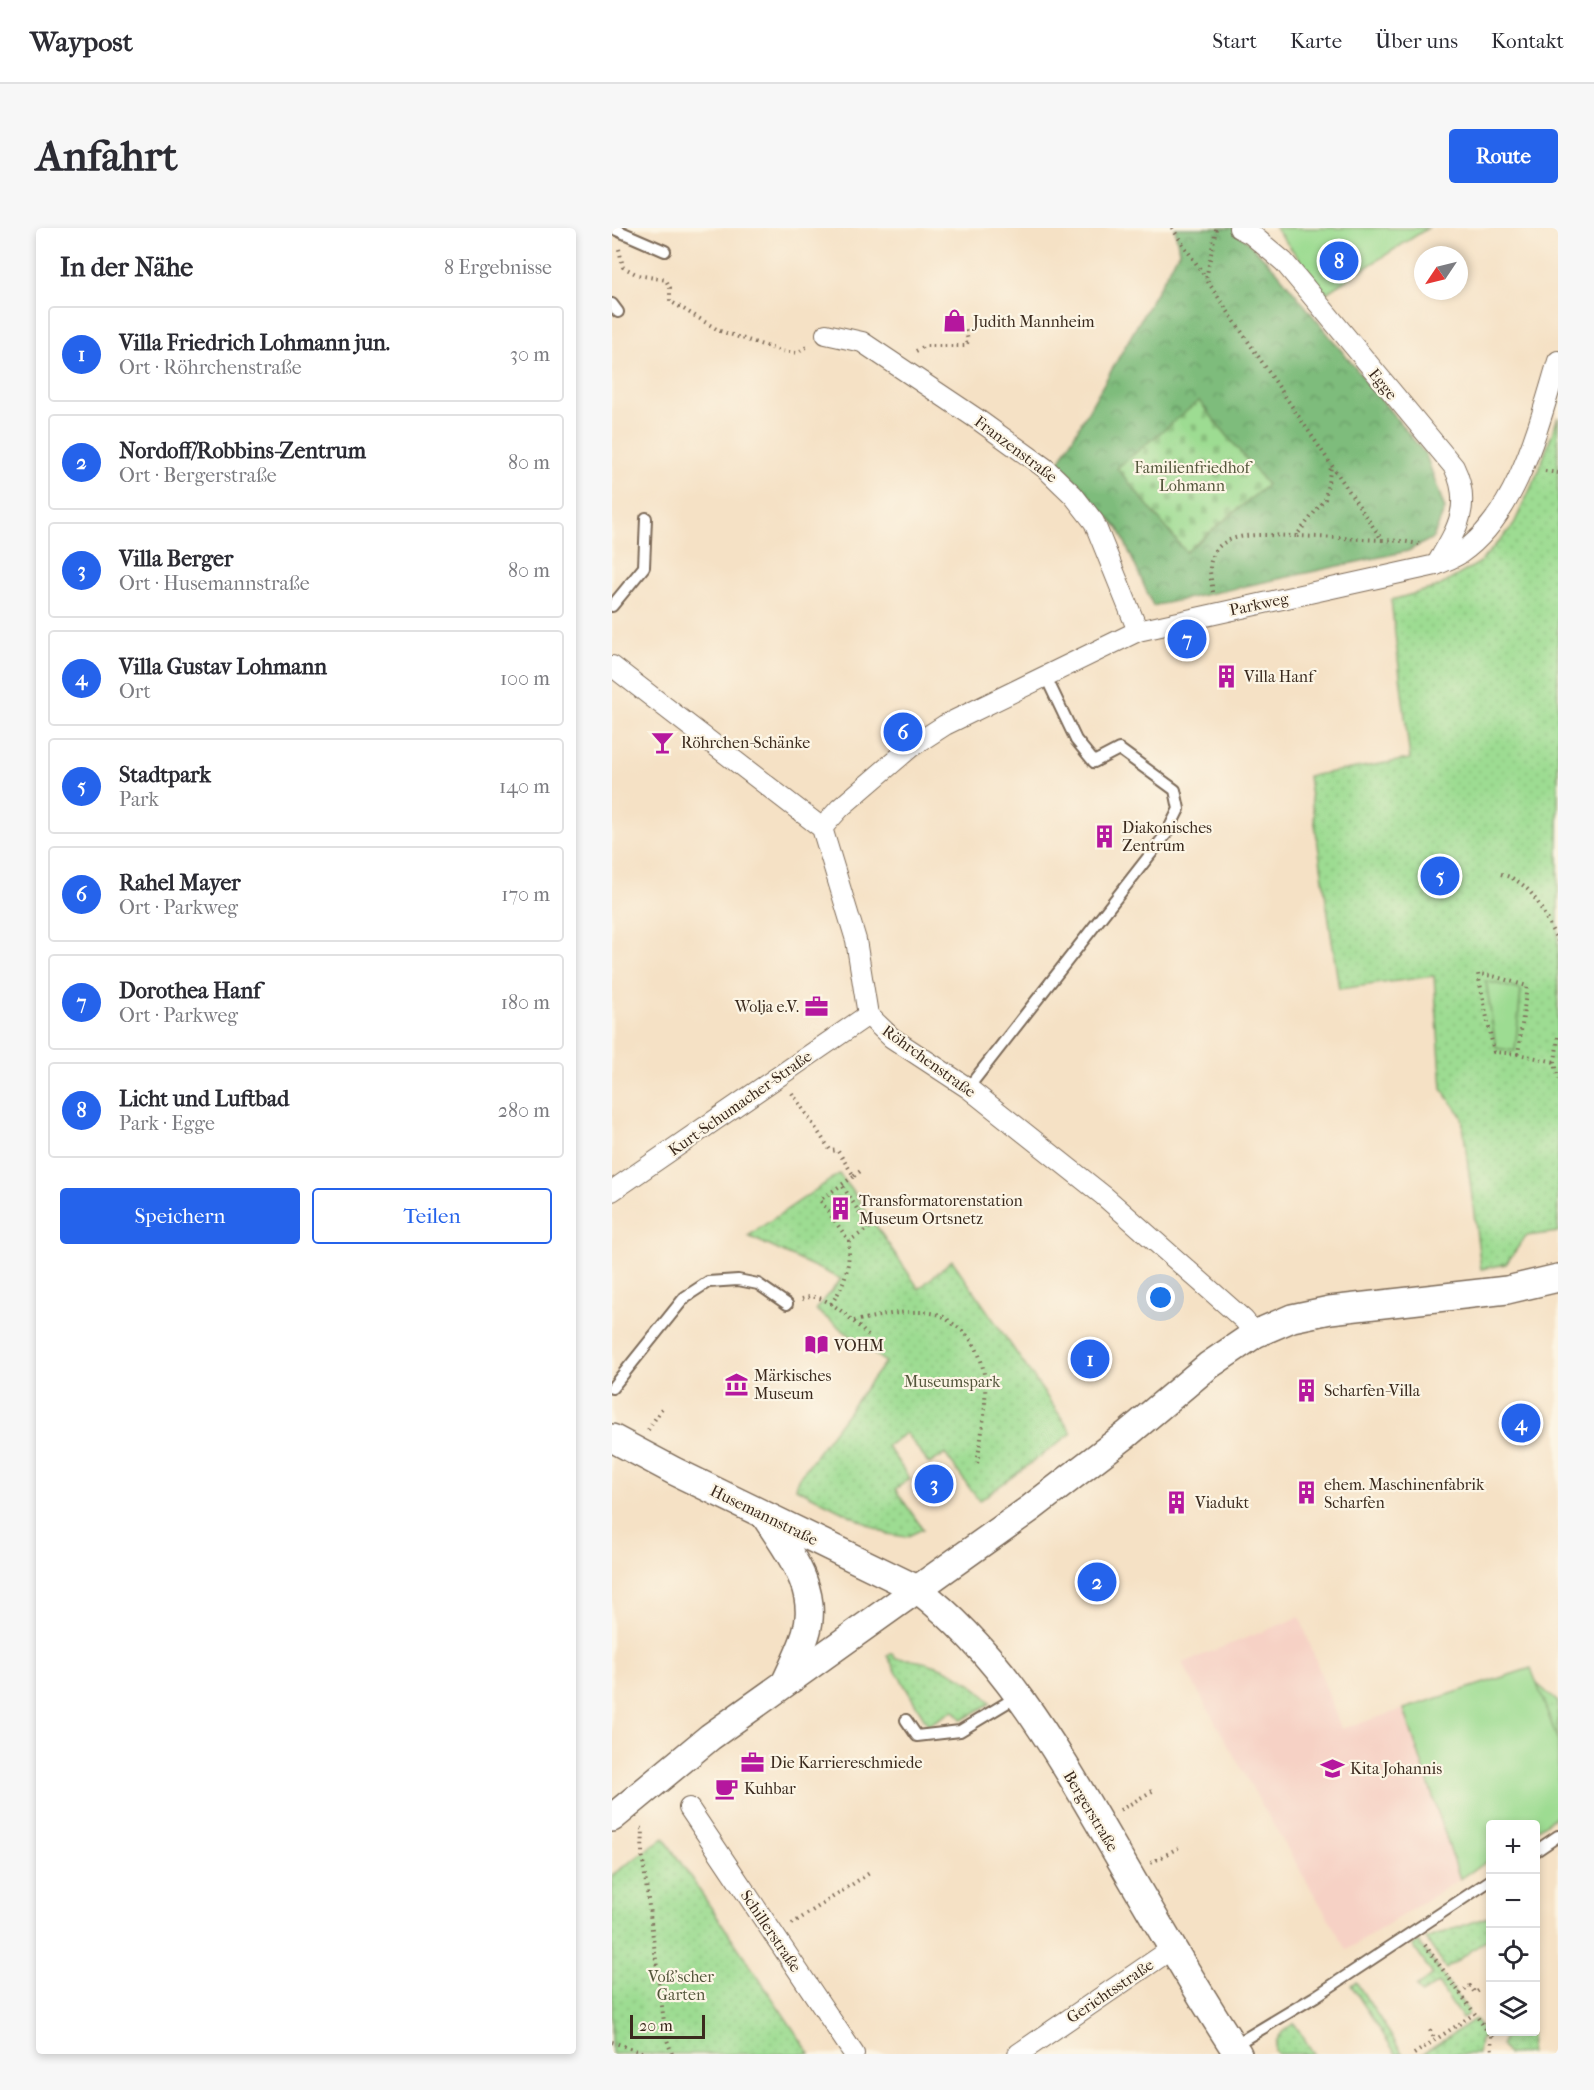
<!DOCTYPE html>
<html lang="de">
<meta charset="utf-8">
<style>
:root{--surface:#fff;--page:#f7f7f7;--text:#2b2b33;--muted:#7c7c81;--line:#e1e1e2;--accent:#2563eb}
body{margin:0;font-family:"IM FELL French Canon",serif;background:var(--page);color:var(--text)}
.controls{position:absolute;right:18px;bottom:18px;display:grid;overflow:hidden;border-radius:6px;box-shadow:0 3px 9px #0003}
.controls button{width:54px;height:54px;display:grid;place-items:center;padding:0;border:0;border-bottom:2px solid var(--line);background:var(--surface);color:var(--text);font:30px sans-serif}
.compass{position:absolute;left:802px;top:18px;width:54px;height:54px;border-radius:50%;background:var(--surface);box-shadow:0 3px 9px #0003;rotate:235deg}
.scale{position:absolute;left:18px;bottom:15px;width:75px;box-sizing:border-box;padding-left:6px;border:3px solid #3b2a1e;border-top:0;font-size:16px;line-height:21px;white-space:nowrap;color:#3b2a1e;-webkit-text-stroke:4px #fcf5e5;paint-order:stroke}
.you{position:absolute;left:549px;top:1070px;width:21px;height:21px;margin:-15px;border:4px solid #fff;border-radius:50%;background:#1a73e8;box-shadow:0 0 0 9px #1a73e833}
.badge{display:grid;place-items:center;width:39px;height:39px;border-radius:50%;background:var(--accent);color:#fff;font-size:20px;font-weight:700}
.pin{position:absolute;translate:-50% -50%;border:3px solid #fff;box-shadow:0 2px 6px #0006}
.list{margin:0;padding:0;list-style:none}
h2{display:flex;justify-content:space-between;align-items:center;height:78px;margin:0;padding:0 24px;font-size:26px}
h2 small{font-size:20px;font-weight:400;color:var(--muted)}
.list li{display:grid;grid-template-columns:39px 1fr auto;gap:18px;align-items:center;box-sizing:border-box;height:96px;margin:0 12px 12px;padding:0 12px;border:2px solid var(--line);border-radius:6px}
.list b{display:block;font-size:22px;white-space:nowrap}
.list p{margin:0;font-size:20px;white-space:nowrap;color:var(--muted)}
.list em{font-size:20px;font-style:normal;color:var(--muted)}
.actions{display:flex;gap:12px;padding:18px 24px}
.actions a{flex:1;padding:14px 0;border:2px solid var(--accent);border-radius:6px;text-align:center;font-size:21px;color:var(--accent)}
.actions .main{background:var(--accent);color:#fff}
.icon{flex:none;width:33px;height:33px;fill:none;stroke:currentColor;stroke-width:2;stroke-linecap:round;stroke-linejoin:round}
.map{position:relative;flex:none;width:946px;height:1826px;overflow:hidden;border-radius:6px}
header{display:flex;align-items:center;gap:36px;box-sizing:border-box;height:84px;padding:0 30px;background:var(--surface);border-bottom:2px solid var(--line)}
header strong{font-size:28px}
nav{display:flex;gap:33px;margin-inline-start:auto;font-size:21px}
.intro{display:flex;align-items:center;justify-content:space-between;box-sizing:border-box;height:144px;padding:0 36px}
h1{margin:0;font-size:42px}
.button{padding:15px 27px;border-radius:6px;background:var(--accent);color:#fff;font-size:21px;font-weight:700}
main{display:flex;gap:36px;padding:0 36px}
aside{flex:1;background:var(--surface);border-radius:6px;box-shadow:0 3px 9px #0003}
.map>svg:first-child{display:block}
.built{fill:#f6d1c5}
.grass{fill:url(#grass-dots);stroke:#6c8358;stroke-width:1.5}
.forest{fill:url(#forest-crowns);stroke:#5c734d;stroke-width:1.5}
.cemetery{fill:url(#cemetery-stones);stroke:#6c8358;stroke-width:1.5}
.garden{fill:#9ddc92;stroke:#6c8358;stroke-width:1.5}
.lines{fill:none;stroke-linecap:round;stroke-linejoin:round}
.lane-casing{stroke:#7c6a58;stroke-width:14}
.street-casing{stroke:#7c6a58;stroke-width:22}
.secondary-casing{stroke:#7c6a58;stroke-width:30}
.path{stroke:#7c6a58;stroke-width:4;stroke-dasharray:1.5 4.5;stroke-linecap:butt}
.lane{stroke:#fff;stroke-width:10}
.street{stroke:#fff;stroke-width:20}
.secondary{stroke:#fff;stroke-width:27}
.labels{text-anchor:middle;dominant-baseline:central;stroke-width:4.5;stroke-linejoin:round;paint-order:stroke}
.poi-label{font-size:16px;fill:#3b2a1e;stroke:#fcf5e5;text-anchor:start}
.street-label{font-size:16px;fill:#3b2a1e;stroke:#fcf5e5}
.park-label{font-size:16px;fill:#54563b;stroke:#fcf5e5}
</style>
<header>
<strong>Waypost</strong>
<nav><a>Start</a><a>Karte</a><a>Über uns</a><a>Kontakt</a></nav>
</header>
<div class="intro"><h1>Anfahrt</h1><a class="button">Route</a></div>
<main>
<aside>
<h2>In der Nähe<small>8 Ergebnisse</small></h2>
<ul class="list">
<li><span class="badge">1</span><div><b>Villa Friedrich Lohmann jun.</b><p>Ort · Röhrchenstraße</p></div><em>30 m</em></li>
<li><span class="badge">2</span><div><b>Nordoff/Robbins-Zentrum</b><p>Ort · Bergerstraße</p></div><em>80 m</em></li>
<li><span class="badge">3</span><div><b>Villa Berger</b><p>Ort · Husemannstraße</p></div><em>80 m</em></li>
<li><span class="badge">4</span><div><b>Villa Gustav Lohmann</b><p>Ort</p></div><em>100 m</em></li>
<li><span class="badge">5</span><div><b>Stadtpark</b><p>Park</p></div><em>140 m</em></li>
<li><span class="badge">6</span><div><b>Rahel Mayer</b><p>Ort · Parkweg</p></div><em>170 m</em></li>
<li><span class="badge">7</span><div><b>Dorothea Hanf</b><p>Ort · Parkweg</p></div><em>180 m</em></li>
<li><span class="badge">8</span><div><b>Licht und Luftbad</b><p>Park · Egge</p></div><em>280 m</em></li>
</ul>
<div class="actions"><a class="main">Speichern</a><a>Teilen</a></div>
</aside>
<div class="map">
<svg width="946" height="1826" viewBox="0 0 946 1826">
<defs>
<pattern id="grass-dots" width="8" height="8" patternUnits="userSpaceOnUse" patternTransform="scale(1.5)"><rect width="8" height="8" fill="#9ddc92"/><path d="M2 2h.1M6 6h.1" fill="none" stroke="#88bd7d" stroke-width="1.8" stroke-linecap="round"/></pattern>
<pattern id="forest-crowns" width="20" height="18" patternUnits="userSpaceOnUse" patternTransform="scale(1.5)"><rect width="20" height="18" fill="#7ebc7c"/><path d="M2 6a3 3 0 1 1 6 0M12 15a3 3 0 1 1 6 0" fill="none" stroke="#689965"/></pattern>
<pattern id="cemetery-stones" width="16" height="16" patternUnits="userSpaceOnUse" patternTransform="scale(1.5)"><rect width="16" height="16" fill="#9ddc92"/><path d="M2 7V4a2 2 0 0 1 4 0v3zM10 15v-3a2 2 0 0 1 4 0v3z" fill="#88bd7d"/></pattern>
</defs>
<rect width="100%" height="100%" fill="#fcf5e5"/>
<filter id="ink" filterUnits="userSpaceOnUse"><feTurbulence type="fractalNoise" baseFrequency=".0167" numOctaves="2"/><feDisplacementMap in="SourceGraphic" scale="12" xChannelSelector="R" yChannelSelector="G"/><feConvolveMatrix kernelMatrix="1 2 1 2 8 2 1 2 1" color-interpolation-filters="sRGB"/></filter>
<filter id="wash" filterUnits="userSpaceOnUse"><feTurbulence type="fractalNoise" baseFrequency=".008" numOctaves="4" result="noise"/><feDisplacementMap in="SourceGraphic" scale="24" xChannelSelector="R" yChannelSelector="G"/><feGaussianBlur stdDeviation="1.35" result="paint"/><feColorMatrix in="noise" values="0 0 0 0 0 0 0 0 0 0 0 0 0 0 0 0 0 1.4 0 .05"/><feComposite in="paint" operator="in"/></filter>
<g filter="url(#wash)">
<rect width="100%" height="100%" fill="#f5e1c5"/>
<path class="built" d="M688,1389L729,1501L792,1481L848,1651L735,1722L651,1579L570,1435Z"/>
<g class="grass">
<path d="M946,189V1004L914,1008L894,1036L869,1041L850,889L830,861L822,748L727,761L696,548L798,531L779,372L826,359L867,335L901,298L927,242Z"/>
<path d="M227,946L237,958L307,1061L340,1032L460,1205L367,1273L333,1226L317,1236L294,1205L275,1218L298,1251L283,1261L311,1301L294,1309L275,1306L184,1260L186,1251L273,1134L204,1082L229,1051L136,1008Z"/>
<path d="M280,1425L283,1430C320,1432 355,1446 379,1475L350,1492L342,1482L316,1497L275,1428Z"/>
<path d="M924,1455L946,1474V1513Z"/>
<path d="M52,1610L198,1826H0V1647Z"/>
<path d="M878,1688V1709L834,1741L814,1711Z"/>
<path d="M807,1714L856,1783V1786L850,1791L826,1755L809,1766L804,1759L821,1747L801,1718Z"/>
<path d="M744,1754L791,1826H784L739,1757Z"/>
<path d="M863,1791L874,1807L868,1812L866,1826H810Z"/>
<path d="M682,1795L702,1826H666L663,1823C662,1810 672,1802 682,1795Z"/>
<path d="M901,1804L912,1806L919,1804L918,1825L895,1826L889,1817L893,1809Z"/>
</g>
<path class="forest" d="M563,0H621L664,42L814,227L833,281L821,310L796,323L541,378L507,301L447,234L567,24Z"/>
<path class="cemetery" d="M587,173L655,257L574,324L505,240Z"/>
<g class="garden">
<path d="M663,0H816L714,65Z"/>
<path d="M874,753L909,762L903,823L884,820Z"/>
<path d="M919,1440L946,1513V1587L924,1602V1596H879L878,1631L848,1651L792,1481Z"/>
</g>
</g>
<g filter="url(#ink)">
<g class="lines">
<defs>
<g id="lane">
<path d="M0,0L53,23"/>
<path d="M0,76L6,84"/>
<path d="M0,378L32,339L34,290"/>
<path d="M356,860L555,605L567,581L563,562L507,521L482,534L464,512L433,447"/>
<path d="M0,1160L73,1069L96,1054L126,1052L146,1056L175,1076"/>
<path d="M294,1492L305,1508L348,1503L406,1468"/>
<path d="M924,1623L946,1608"/>
<path d="M621,1818L704,1768L879,1652"/>
</g>
<g id="street">
<path d="M627,0L639,6L672,34L842,239C861,278 844,303 824,337"/>
<path d="M214,106L250,114L365,191L433,240L461,267L482,294L526,403"/>
<path d="M0,438L210,600L244,712L256,787L280,810L356,860L492,968L632,1092L643,1106"/>
<path d="M210,600L228,580L299,519L333,497L526,403L824,337C832,333 842,330 849,325C906,286 927,195 946,133"/>
<path d="M0,963L256,787"/>
<path d="M77,1580L242,1826"/>
<path d="M406,1826L561,1720"/>
</g>
<g id="secondary">
<path d="M0,1210L62,1243L305,1361C390,1426 444,1521 497,1612C539,1684 580,1756 626,1826"/>
<path d="M153,1288C176,1324 208,1361 194,1406C189,1422 181,1438 174,1453"/>
<path d="M0,1590L98,1509L419,1280L514,1207L596,1138L643,1106L680,1090L718,1082L895,1062L946,1050"/>
</g>
</defs>
<use href="#lane" class="lane-casing"/>
<use href="#street" class="street-casing"/>
<use href="#secondary" class="secondary-casing"/>
<g class="path">
<path d="M560,0L594,50"/>
<path d="M604,1L594,51L770,312L790,313L807,316"/>
<path d="M7,21L11,39L26,47L54,52L58,60V73L108,103L169,123L185,125L196,118"/>
<path d="M304,123L313,118H354L356,113L353,98"/>
<path d="M933,243L946,245"/>
<path d="M685,308L770,312"/>
<path d="M601,364C600,357 598,348 598,341C599,298 656,308 684,308L713,271L719,239"/>
<path d="M889,646C924,656 929,684 946,713"/>
<path d="M946,809L943,834L946,851"/>
<path d="M906,826L882,824L866,746L881,748L915,758L906,826L943,834"/>
<path d="M180,865L219,923L225,922L242,948L208,972L237,1013"/>
<path d="M242,948L251,941"/>
<path d="M190,1071C193,1070 196,1069 200,1069C217,1068 247,1098 258,1110"/>
<path d="M219,1076C233,1057 238,1037 237,1013L257,1000L230,957"/>
<path d="M242,1093C269,1088 297,1080 325,1086C331,1087 338,1094 344,1098C388,1128 371,1192 365,1236"/>
<path d="M36,1202L50,1180"/>
<path d="M508,1582L542,1562"/>
<path d="M29,1600L31,1601L30,1625L54,1809L60,1826"/>
<path d="M539,1635L566,1620"/>
<path d="M180,1696L259,1644"/>
<path d="M813,1717L879,1808L884,1804"/>
<path d="M848,1766L858,1758L863,1765L869,1761"/>
<path d="M818,1802L823,1812"/>
<path d="M879,1808L880,1826"/>
<path d="M0,1814L35,1826"/>
<path d="M802,1826L862,1786"/>
</g>
<use href="#lane" class="lane"/>
<use href="#street" class="street"/>
<use href="#secondary" class="secondary"/>
</g>
</g>
<defs>
<symbol id="shop-bare" viewBox="-9 -9 18 18"><path d="M-5-2.5h2.3a2.7 3.5 0 0 1 5.4 0H5L5.5 6h-11ZM-1.5-2.5h3a1.5 2.3 0 0 0-3 0Z" fill="#b5179e" stroke="#fcf5e5" stroke-width="2.5" paint-order="stroke"/></symbol>
<symbol id="building-bare" viewBox="-9 -9 18 18"><path d="M-4-6H4V6H1V3H-1V6H-4ZM-2.5-4.3h1.7v1.8h-1.7ZM.8-4.3h1.7v1.8H.8ZM-2.5-1h1.7V.8h-1.7ZM.8-1h1.7V.8H.8Z" fill="#b5179e" stroke="#fcf5e5" stroke-width="2.5" paint-order="stroke"/></symbol>
<symbol id="bar-bare" viewBox="-9 -9 18 18"><path d="M-6-5H6L.8 .8V4.5H3.5V6h-7V4.5H-.8V.8Z" fill="#b5179e" stroke="#fcf5e5" stroke-width="2.5" paint-order="stroke"/></symbol>
<symbol id="office-bare" viewBox="-9 -9 18 18"><path d="M-6-3h4V-5.5h4V-3h4V5H-6ZM-1-4.5V-3h2v-1.5ZM-6 0V1H6V0Z" fill="#b5179e" stroke="#fcf5e5" stroke-width="2.5" paint-order="stroke"/></symbol>
<symbol id="library-bare" viewBox="-9 -9 18 18"><path d="M-6-4Q-3-5.5-.7-3.5V5Q-3 3-6 4ZM6-4Q3-5.5 .7-3.5V5Q3 3 6 4Z" fill="#b5179e" stroke="#fcf5e5" stroke-width="2.5" paint-order="stroke"/></symbol>
<symbol id="museum-bare" viewBox="-9 -9 18 18"><path d="M0-6L6-3V-2H-6V-3ZM-5-1h2V3h-2ZM-1-1h2V3h-2ZM3-1h2V3H3ZM-6 4H6V6H-6Z" fill="#b5179e" stroke="#fcf5e5" stroke-width="2.5" paint-order="stroke"/></symbol>
<symbol id="school-bare" viewBox="-9 -9 18 18"><path d="M0-5L7-2L0 1L-7-2ZM-4 1L0 2.5L4 1V4Q0 6-4 4Z" fill="#b5179e" stroke="#fcf5e5" stroke-width="2.5" paint-order="stroke"/></symbol>
<symbol id="cafe-bare" viewBox="-9 -9 18 18"><path d="M-5.5-4.5H6V0H3Q3 3.5 0 3.5H-2.5Q-5.5 3.5-5.5 0ZM3-3.2v2h1.7v-2ZM-6 4.5H4V6H-6Z" fill="#b5179e" stroke="#fcf5e5" stroke-width="2.5" paint-order="stroke"/></symbol>
</defs>
<g fill-rule="evenodd">
<use href="#shop-bare" x="326" y="76" width="33" height="33"/>
<use href="#building-bare" x="598" y="432" width="33" height="33"/>
<use href="#bar-bare" x="34" y="498" width="33" height="33"/>
<use href="#building-bare" x="476" y="592" width="33" height="33"/>
<use href="#office-bare" x="188" y="762" width="33" height="33"/>
<use href="#building-bare" x="212" y="964" width="33" height="33"/>
<use href="#library-bare" x="188" y="1100" width="33" height="33"/>
<use href="#museum-bare" x="108" y="1140" width="33" height="33"/>
<use href="#building-bare" x="678" y="1146" width="33" height="33"/>
<use href="#building-bare" x="678" y="1248" width="33" height="33"/>
<use href="#building-bare" x="548" y="1258" width="33" height="33"/>
<use href="#office-bare" x="124" y="1518" width="33" height="33"/>
<use href="#school-bare" x="704" y="1524" width="33" height="33"/>
<use href="#cafe-bare" x="98" y="1544" width="33" height="33"/>
</g>
<g class="labels">
<g class="poi-label">
<text x="361" y="93">Judith Mannheim</text>
<text x="632" y="448">Villa Hanf</text>
<text x="69" y="514">Röhrchen-Schänke</text>
<text x="510" y="599">Diakonisches<tspan x="510" dy="18">Zentrum</tspan></text>
<text x="187" y="778" text-anchor="end">Wolja e.V.</text>
<text x="247" y="972">Transformatorenstation<tspan x="247" dy="18">Museum Ortsnetz</tspan></text>
<text x="222" y="1117">VOHM</text>
<text x="142" y="1147">Märkisches<tspan x="142" dy="18">Museum</tspan></text>
<text x="712" y="1162">Scharfen-Villa</text>
<text x="712" y="1256">ehem. Maschinenfabrik<tspan x="712" dy="18">Scharfen</tspan></text>
<text x="583" y="1274">Viadukt</text>
<text x="158" y="1534">Die Karriereschmiede</text>
<text x="738" y="1540">Kita Johannis</text>
<text x="132" y="1560">Kuhbar</text>
</g>
<g class="street-label">
<text transform="translate(771 156) rotate(51)">Egge</text>
<text transform="translate(404 221) rotate(37)">Franzenstraße</text>
<text transform="translate(647 376) rotate(-12)">Parkweg</text>
<text transform="translate(317 833) rotate(36)">Röhrchenstraße</text>
<text transform="translate(128 875) rotate(-35)">Kurt-Schumacher-Straße</text>
<text transform="translate(152 1287) rotate(26)">Husemannstraße</text>
<text transform="translate(479 1583) rotate(59)">Bergerstraße</text>
<text transform="translate(159 1703) rotate(56)">Schillerstraße</text>
<text transform="translate(498 1763) rotate(-34)">Gerichtsstraße</text>
</g>
<g class="park-label">
<text x="580" y="239">Familienfriedhof<tspan x="580" dy="18">Lohmann</tspan></text>
<text x="340" y="1153">Museumspark</text>
<text x="69" y="1748">Voß’scher<tspan x="69" dy="18">Garten</tspan></text>
</g>
</g>
</svg>
<div class="controls">
<button>+</button>
<button>−</button>
<button><svg class="icon" aria-label="locate" viewBox="0 0 24 24"><circle cx="12" cy="12" r="6"/><path d="M12 2v4M12 18v4M2 12h4M18 12h4"/></svg></button>
<button><svg class="icon" aria-label="layers" viewBox="0 0 24 24"><path d="M12 4l9 5-9 5-9-5zM3 14l9 5 9-5"/></svg></button>
</div>
<svg class="compass" viewBox="-18 -18 36 36"><path d="M0-13l5 13h-10z" fill="#e53935"/><path d="M0 13l5-13h-10z" fill="#7c7c81"/></svg>
<div class="scale">20 m</div>
<div class="you"></div>
<div class="pin badge" style="left:478px;top:1131px">1</div>
<div class="pin badge" style="left:485px;top:1354px">2</div>
<div class="pin badge" style="left:322px;top:1256px">3</div>
<div class="pin badge" style="left:909px;top:1195px">4</div>
<div class="pin badge" style="left:828px;top:648px">5</div>
<div class="pin badge" style="left:291px;top:504px">6</div>
<div class="pin badge" style="left:575px;top:411px">7</div>
<div class="pin badge" style="left:727px;top:33px">8</div>
</div>
</main>
